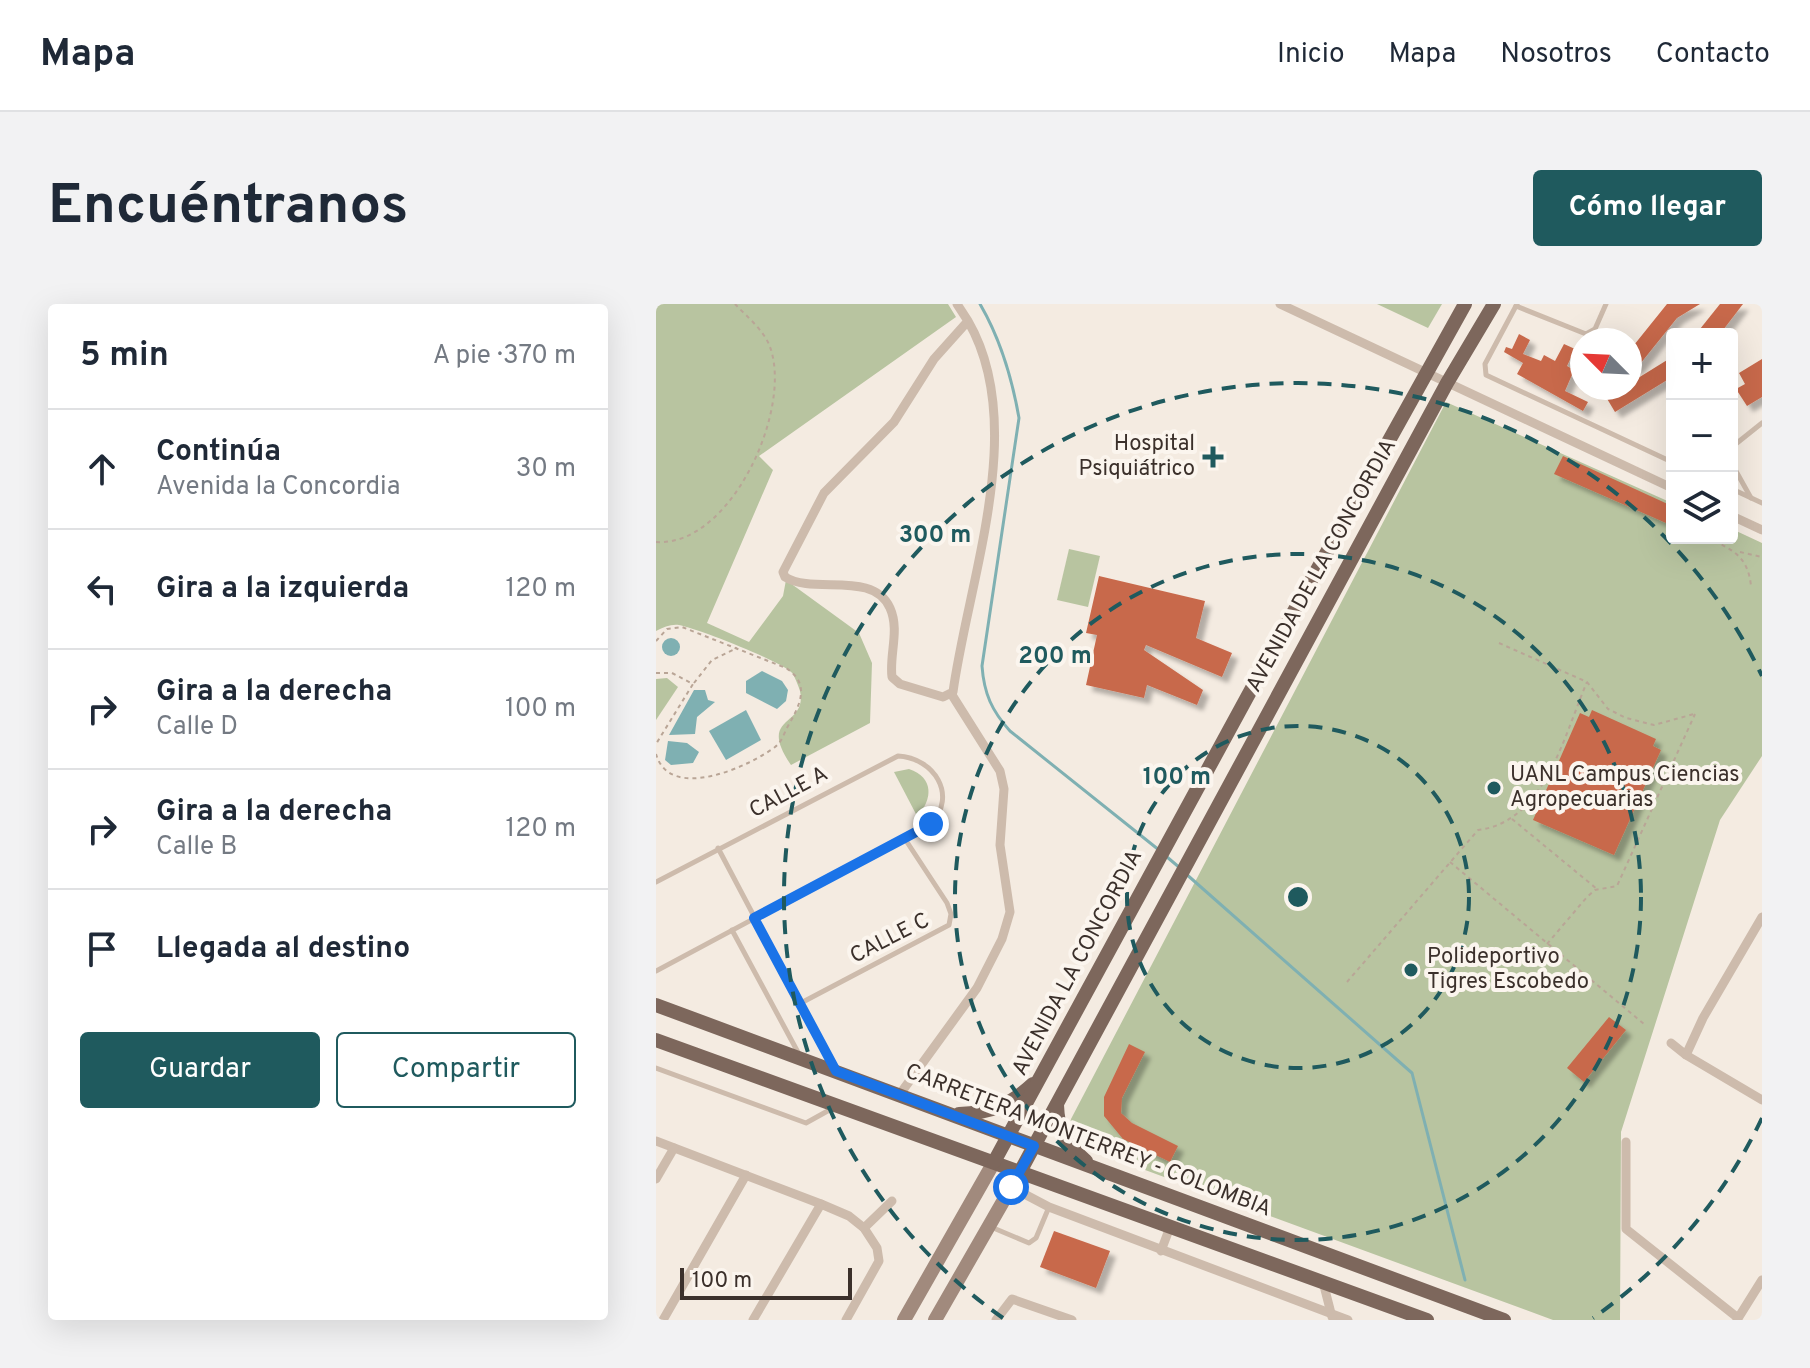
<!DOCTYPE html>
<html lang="es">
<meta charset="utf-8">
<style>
:root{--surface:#fff;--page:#f2f2f3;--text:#1f2937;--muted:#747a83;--line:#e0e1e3;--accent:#1f5a5e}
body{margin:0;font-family:Overpass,sans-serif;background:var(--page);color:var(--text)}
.controls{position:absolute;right:24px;top:24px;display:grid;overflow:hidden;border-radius:8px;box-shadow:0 8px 32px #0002}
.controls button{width:72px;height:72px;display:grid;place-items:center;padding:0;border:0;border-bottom:2px solid var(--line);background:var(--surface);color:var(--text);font:40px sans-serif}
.compass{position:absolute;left:914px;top:24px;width:72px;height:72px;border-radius:50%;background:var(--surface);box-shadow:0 8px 32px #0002;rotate:294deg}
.scale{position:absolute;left:24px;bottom:20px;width:172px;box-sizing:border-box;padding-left:8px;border:4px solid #3b302b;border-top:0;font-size:22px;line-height:28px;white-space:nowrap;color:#3b302b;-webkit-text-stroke:6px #fbf5ee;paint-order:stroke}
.stop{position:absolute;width:24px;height:24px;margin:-18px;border:6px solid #1a73e8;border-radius:50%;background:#fff}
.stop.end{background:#1a73e8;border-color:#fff;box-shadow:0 2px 8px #0008}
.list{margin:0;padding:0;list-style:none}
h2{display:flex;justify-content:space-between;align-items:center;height:104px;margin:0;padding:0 32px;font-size:34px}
h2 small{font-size:26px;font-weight:400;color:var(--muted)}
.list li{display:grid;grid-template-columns:52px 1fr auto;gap:24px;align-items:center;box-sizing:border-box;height:120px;padding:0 32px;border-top:2px solid var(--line)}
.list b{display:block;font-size:30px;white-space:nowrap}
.list p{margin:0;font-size:26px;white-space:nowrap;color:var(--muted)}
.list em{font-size:26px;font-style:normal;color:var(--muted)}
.actions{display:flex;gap:16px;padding:24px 32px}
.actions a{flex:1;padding:18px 0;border:2px solid var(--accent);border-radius:8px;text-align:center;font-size:28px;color:var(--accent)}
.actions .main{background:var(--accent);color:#fff}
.icon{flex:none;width:44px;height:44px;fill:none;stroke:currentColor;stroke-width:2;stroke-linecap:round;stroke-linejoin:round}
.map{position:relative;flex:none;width:1106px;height:1016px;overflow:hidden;border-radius:8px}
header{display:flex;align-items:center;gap:48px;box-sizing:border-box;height:112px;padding:0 40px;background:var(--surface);border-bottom:2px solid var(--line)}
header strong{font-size:38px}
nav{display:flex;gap:44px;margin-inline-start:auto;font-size:28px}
.intro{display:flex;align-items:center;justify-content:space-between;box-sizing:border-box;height:192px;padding:0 48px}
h1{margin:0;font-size:56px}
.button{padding:20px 36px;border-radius:8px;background:var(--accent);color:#fff;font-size:28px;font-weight:700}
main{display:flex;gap:48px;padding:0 48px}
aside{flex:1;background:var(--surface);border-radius:8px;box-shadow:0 8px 32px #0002}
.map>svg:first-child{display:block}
.green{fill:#b8c4a0}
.water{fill:#7fb0b2}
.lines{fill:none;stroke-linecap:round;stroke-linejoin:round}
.stream{stroke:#7fb0b2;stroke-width:3}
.building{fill:#c8694b;filter:url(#shadow)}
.path{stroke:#b9a596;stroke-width:2;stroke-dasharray:4 4;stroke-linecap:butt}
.lane{stroke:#cdbbac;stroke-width:5}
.street{stroke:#cdbbac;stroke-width:9}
.secondary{stroke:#a18a7d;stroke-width:14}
.primary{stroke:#7d675c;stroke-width:14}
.route{stroke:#1a73e8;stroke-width:10}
.ring{fill:none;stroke:#1f5a5e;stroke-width:4;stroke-dasharray:14 10}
.poi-dot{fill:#1f5a5e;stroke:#fbf5ee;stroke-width:3}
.labels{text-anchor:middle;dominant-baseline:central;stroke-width:8;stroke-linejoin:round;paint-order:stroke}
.poi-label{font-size:22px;fill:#3b302b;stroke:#fbf5ee;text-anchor:start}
.street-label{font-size:22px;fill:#3b302b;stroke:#fbf5ee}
.centre{fill:#1f5a5e;stroke:#fbf5ee;stroke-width:4}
.ring-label{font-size:24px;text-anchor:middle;font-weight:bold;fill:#1f5a5e;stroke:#fbf5ee;stroke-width:8;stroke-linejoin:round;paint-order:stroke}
</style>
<header>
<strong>Mapa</strong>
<nav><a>Inicio</a><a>Mapa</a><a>Nosotros</a><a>Contacto</a></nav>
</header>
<div class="intro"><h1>Encuéntranos</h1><a class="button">Cómo llegar</a></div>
<main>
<aside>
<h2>5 min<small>A pie · 370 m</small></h2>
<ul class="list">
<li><svg class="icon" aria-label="ahead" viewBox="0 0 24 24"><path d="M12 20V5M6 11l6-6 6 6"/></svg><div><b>Continúa</b><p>Avenida la Concordia</p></div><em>30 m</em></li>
<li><svg class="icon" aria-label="left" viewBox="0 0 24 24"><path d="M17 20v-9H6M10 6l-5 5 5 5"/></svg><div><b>Gira a la izquierda</b></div><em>120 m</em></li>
<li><svg class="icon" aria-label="right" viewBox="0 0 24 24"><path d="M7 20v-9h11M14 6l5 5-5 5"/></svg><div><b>Gira a la derecha</b><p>Calle D</p></div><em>100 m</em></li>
<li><svg class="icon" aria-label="right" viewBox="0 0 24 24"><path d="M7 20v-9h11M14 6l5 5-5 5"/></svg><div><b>Gira a la derecha</b><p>Calle B</p></div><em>120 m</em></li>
<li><svg class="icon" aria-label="arrive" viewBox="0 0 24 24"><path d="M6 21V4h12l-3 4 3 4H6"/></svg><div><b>Llegada al destino</b></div></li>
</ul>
<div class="actions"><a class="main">Guardar</a><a>Compartir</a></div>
</aside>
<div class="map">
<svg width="1106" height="1016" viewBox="0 0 1106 1016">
<defs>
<filter id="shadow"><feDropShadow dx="6" dy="6" stdDeviation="2" flood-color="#0004"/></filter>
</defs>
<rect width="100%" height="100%" fill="#f4ebe1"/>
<g class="green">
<path d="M0,0H292L300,13L103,152L117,166L51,319L93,338L127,292L130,276L203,329L216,359L214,419L135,461C100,410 152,424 144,387C143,383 139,374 137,370C128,358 40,324 23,321C15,320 8,323 0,327Z"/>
<path d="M721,0H786L772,24Z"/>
<path d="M790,98L1016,199V234H1076V225L1106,239V452L1064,516L965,828L964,1016H897L424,842L413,825L415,815Z"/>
<path d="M413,245L444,252L432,303L401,296Z"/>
<path d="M11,374L22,383L0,416V375Z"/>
<path d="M253,465C278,473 277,496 261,512L238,468Z"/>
</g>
<g class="water">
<circle cx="15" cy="343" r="9"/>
<path d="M106,367L126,377L132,386L130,397L121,405L90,389V377Z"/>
<path d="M38,386H49L52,396L59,398L41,413L39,430L13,431Z"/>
<path d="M90,406L105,436L70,456L53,427Z"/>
<path d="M12,437L31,439L43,448L37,459L15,461L9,456Z"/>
</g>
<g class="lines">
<g class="stream">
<path d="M324,0C345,36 356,74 363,114L326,362C328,390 336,407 354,427L503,546"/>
<path d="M511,553L524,564"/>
<path d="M529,569L756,769L809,976"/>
</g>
</g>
<g class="building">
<path d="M1011,0H1044L1021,14L980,65L974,60V46Z"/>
<path d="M1064,0H1087L1064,30H1040Z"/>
<path d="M863,30L874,36L867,50L885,57L888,51L899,57L908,40L919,45L911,62L918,66L909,87L932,98L927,107L861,70L867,59L848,48L850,43L856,45Z"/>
<path d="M1016,53V73L959,108L950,93L965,84H974V79Z"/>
<path d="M1106,55V93L1091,102L1080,85L1089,80L1083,69Z"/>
<path d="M907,152L1016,202L1010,219L898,170Z"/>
<path d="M443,272L549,297L540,334L576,349L566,373L490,341L488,346L547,386L541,401L491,381L488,394L430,381L441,331L430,329Z"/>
<path d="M936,406L1000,435L997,442L1005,446L958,551L877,516L924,409L933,413Z"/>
<path d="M953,713L970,726L928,778L911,764Z"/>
<path d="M473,740L489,748L466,794L465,809L476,819L522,842L514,858L467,835L448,812V793Z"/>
<path d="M398,927L454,947L440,984L384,963Z"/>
</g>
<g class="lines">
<g class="path">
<path d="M1051,234C1076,245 1092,252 1095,282"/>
<path d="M0,238C75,243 137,105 114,43C108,26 90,12 79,0"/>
<path d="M1084,248L1106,253"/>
<path d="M0,337L11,325L26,323L130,364C155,380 144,401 132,422C128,429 126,438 119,443C94,462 14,499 0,450"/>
<path d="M843,339L931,378L952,405L970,414L998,421L1038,410"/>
<path d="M0,369H16L37,380L0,440"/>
<path d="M38,379L56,356L81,344"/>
<path d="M856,515L941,585"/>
<path d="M794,558L988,720"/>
<path d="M891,640L931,593L939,586L961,582L1039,410"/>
<path d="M691,678L822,526C889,518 908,431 931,378"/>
</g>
<g class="lane">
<path d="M861,0L829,60L830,71L1016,158"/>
<path d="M860,2L930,30L939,25L950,0"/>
<path d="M1076,143L1106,119"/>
<path d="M1076,160L1095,194"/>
<path d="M1076,185L1106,199"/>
<path d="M62,544L177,762"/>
<path d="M0,578L242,452C278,454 302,491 275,520L0,667"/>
<path d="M76,626L144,752"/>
<path d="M143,700L293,621L295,610L291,599L249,535"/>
<path d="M0,764L150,819L177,804"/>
<path d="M335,923L373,939L380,934L393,903"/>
</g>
<g class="street">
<path d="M301,0L312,17L278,55L238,118L168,189L127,268L129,273C158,291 217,266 234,304C244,326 233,351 236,373L244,380L287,393L297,388C312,277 373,122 312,17"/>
<path d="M624,0L1016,184"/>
<path d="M1076,212L1106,226"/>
<path d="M1015,739L1030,751L1106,796"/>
<path d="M1030,751L1047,714L1106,613"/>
<path d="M244,790L321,684L346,635L354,608L344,541L348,485L344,467L296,391"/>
<path d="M0,837L165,900L193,912L208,924L221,944L223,957L190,1016"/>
<path d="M970,838V925L1082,1014"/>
<path d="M0,875L18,844"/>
<path d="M355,883L393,903L692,1016"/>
<path d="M208,924L236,897"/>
<path d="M505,947L514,923"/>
<path d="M667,978L676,1013"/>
<path d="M7,1016L90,871"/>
<path d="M97,1016L165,900"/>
<path d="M340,1016L356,995L416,1016"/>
<path d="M1081,1016L1106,976"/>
</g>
<g class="secondary">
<path d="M248,1016L338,858"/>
<path d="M279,1016L364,868"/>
</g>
<g class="primary">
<path d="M0,701L848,1016"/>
<path d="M0,736L771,1016"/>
<path d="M401,801C402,828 409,839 430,857"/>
<path d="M303,810C335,809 354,801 377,780"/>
<path d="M338,858L632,318L809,0"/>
<path d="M364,868L791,79L838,0"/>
</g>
</g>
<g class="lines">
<path class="route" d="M275,520L98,614L180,767L378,842L355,883"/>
</g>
<g class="ring">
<circle cx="642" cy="593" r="171"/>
<circle cx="642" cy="593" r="343"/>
<path d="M1106 814A514 514 0 0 1 937 1014M347 1014A514 514 0 1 1 1106 372"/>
</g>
<g class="poi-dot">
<path d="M553 141h8v8h8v8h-8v8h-8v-8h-8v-8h8z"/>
<circle cx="838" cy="484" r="8"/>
<circle cx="755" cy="666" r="8"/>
</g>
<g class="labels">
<g class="poi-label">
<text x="539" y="140" text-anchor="end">Hospital<tspan x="539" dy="25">Psiquiátrico</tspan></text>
<text x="854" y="471">UANL Campus Ciencias<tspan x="854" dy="25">Agropecuarias</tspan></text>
<text x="771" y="653">Polideportivo<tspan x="771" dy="25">Tigres Escobedo</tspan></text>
</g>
<g class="street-label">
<text transform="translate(666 262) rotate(-61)">AVENIDA DE LA CONCORDIA</text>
<text transform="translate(133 489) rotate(-28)">CALLE A</text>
<text transform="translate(234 635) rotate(-27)">CALLE C</text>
<text transform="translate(422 659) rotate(-62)">AVENIDA LA CONCORDIA</text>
<text transform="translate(432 837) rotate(21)">CARRETERA MONTERREY - COLOMBIA</text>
</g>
</g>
<circle cx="642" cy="593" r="12" class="centre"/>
<g class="ring-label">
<text x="279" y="238">300 m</text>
<text x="399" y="359">200 m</text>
<text x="521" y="480">100 m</text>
</g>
</svg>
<div class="controls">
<button>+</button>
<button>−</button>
<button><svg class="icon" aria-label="layers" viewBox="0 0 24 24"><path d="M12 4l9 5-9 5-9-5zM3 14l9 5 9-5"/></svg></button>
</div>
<svg class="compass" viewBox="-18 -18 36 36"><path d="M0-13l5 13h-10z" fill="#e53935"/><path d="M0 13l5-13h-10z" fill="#747a83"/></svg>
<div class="scale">100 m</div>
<div class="stop" style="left:355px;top:883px"></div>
<div class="stop end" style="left:275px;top:520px"></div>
</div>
</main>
